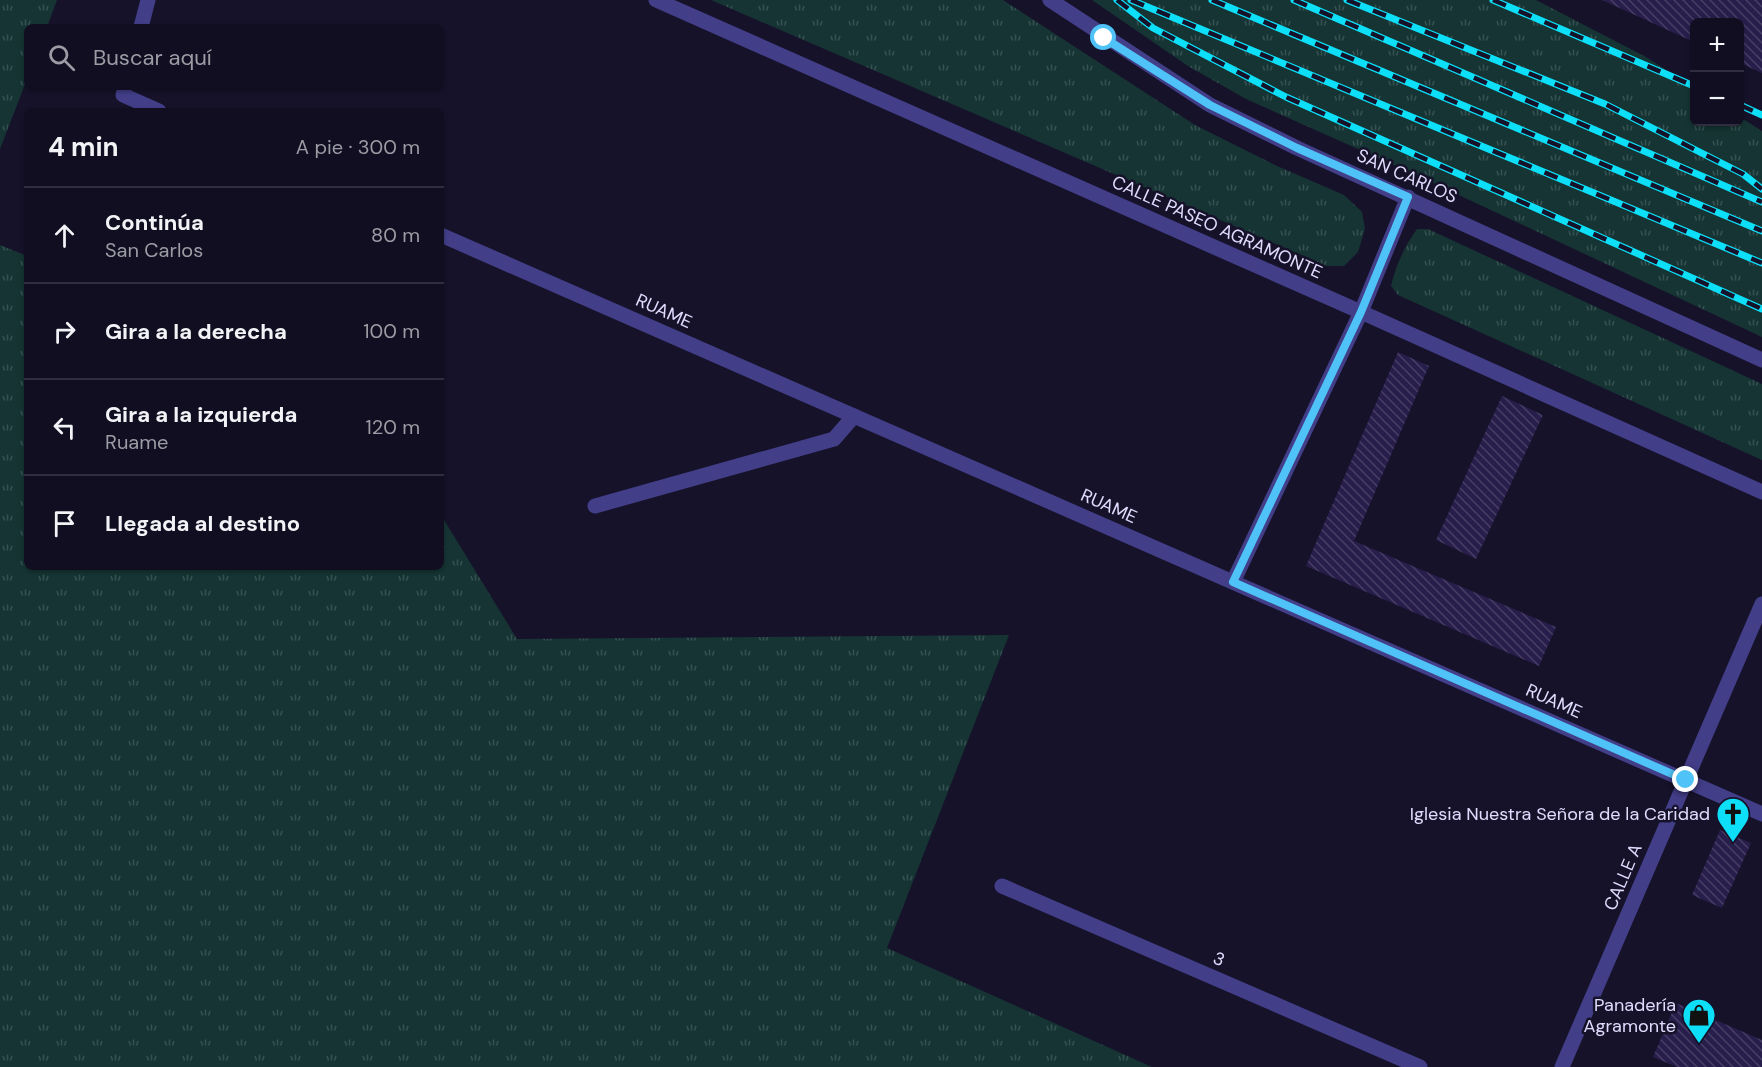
<!DOCTYPE html>
<html lang="es">
<meta charset="utf-8">
<style>
:root{--surface:#100e20;--page:#191729;--text:#f1f3f6;--muted:#9c9ca5;--line:#302e3e}
body{margin:0;font-family:"DM Sans",sans-serif;background:var(--page);color:var(--text)}
.controls{position:absolute;right:18px;top:18px;display:grid;overflow:hidden;border-radius:9px;box-shadow:0 2px 4px #0004}
.controls button{width:54px;height:54px;display:grid;place-items:center;padding:0;border:0;border-bottom:2px solid var(--line);background:var(--surface);color:var(--text);font:30px sans-serif}
.stop{position:absolute;width:18px;height:18px;margin:-14px;border:4px solid #4fc3f7;border-radius:50%;background:#fff}
.stop.end{background:#4fc3f7;border-color:#fff;box-shadow:0 2px 6px #0008}
.list{margin:0;padding:0;list-style:none}
h2{display:flex;justify-content:space-between;align-items:center;height:78px;margin:0;padding:0 24px;font-size:26px}
h2 small{font-size:20px;font-weight:400;color:var(--muted)}
.list li{display:grid;grid-template-columns:39px 1fr auto;gap:18px;align-items:center;box-sizing:border-box;height:96px;padding:0 24px;border-top:2px solid var(--line)}
.list b{display:block;font-size:22px;white-space:nowrap}
.list p{margin:0;font-size:20px;white-space:nowrap;color:var(--muted)}
.list em{font-size:20px;font-style:normal;color:var(--muted)}
.icon{flex:none;width:33px;height:33px;fill:none;stroke:currentColor;stroke-width:2;stroke-linecap:round;stroke-linejoin:round}
.map{position:relative;flex:none;width:1762px;height:1067px;overflow:hidden}
.search{position:absolute;background:var(--surface);box-shadow:0 2px 4px #0004;left:24px;top:24px;width:420px;height:66px;display:flex;align-items:center;gap:15px;box-sizing:border-box;padding:0 21px;border-radius:9px;color:var(--muted);font-size:22px}
.panel{position:absolute;background:var(--surface);box-shadow:0 2px 4px #0004;left:24px;top:108px;width:420px;height:462px;border-radius:9px}
.map>svg:first-child{display:block}
.grass{fill:url(#grass-tufts)}
.building{fill:url(#building-back-hatch)}
.lines{fill:none;stroke-linecap:round;stroke-linejoin:round}
.minor{stroke:#423e88;stroke-width:15}
.rail-casing{stroke:#0ddff8;stroke-width:7}
.rail{stroke:#16122a;stroke-width:4.5;stroke-dasharray:14;stroke-linecap:butt}
.route{stroke:#4fc3f7;stroke-width:8}
.labels{text-anchor:middle;dominant-baseline:central;stroke-width:5;stroke-linejoin:round;paint-order:stroke}
.street-label{font-size:18px;fill:#e0dcfe;stroke:#16122a}
.poi-label{font-size:18px;fill:#e0dcfe;stroke:#16122a;text-anchor:end}
</style>
<div class="map">
<svg width="1762" height="1067" viewBox="0 0 1762 1067">
<defs>
<pattern id="grass-tufts" width="24" height="20" patternUnits="userSpaceOnUse" patternTransform="scale(1.5)"><rect width="24" height="20" fill="#153433"/><path d="M3 7l-1-3M5 7V3M7 7l1-3M15 17l-1-3M17 17v-4M19 17l1-3" fill="none" stroke="#375152"/></pattern>
<pattern id="building-back-hatch" width="6" height="6" patternUnits="userSpaceOnUse" patternTransform="scale(1.5)"><rect width="6" height="6" fill="#281e4b"/><path d="M-1 5l2 2M0 0l6 6M5-1l2 2" fill="none" stroke="#473e66"/></pattern>
</defs>
<rect width="100%" height="100%" fill="#16122a"/>
<g class="grass">
<path d="M0,0H57L47,27H27V79L0,149Z"/>
<path d="M711,0H1003L1195,125L1277,166L1344,195L1362,212L1365,229L1358,252L1344,266H1327Z"/>
<path d="M1092,0H1536L1646,57L1694,88V122H1740V117L1762,131V337L1414,174L1246,99L1188,66Z"/>
<path d="M1417,229H1428L1762,384V460L1398,295L1391,286C1396,265 1404,247 1417,229Z"/>
<path d="M0,245L27,256V567H441V515L517,639L1009,635L887,948L1152,1067H0Z"/>
</g>
<g class="building">
<path d="M1602,0H1762V73L1740,63V22H1694V42Z"/>
<path d="M1398,352L1429,366L1354,541L1556,627L1539,666L1306,566Z"/>
<path d="M1502,396L1543,415L1476,559L1436,540Z"/>
<path d="M1720,830L1751,843L1722,908L1692,895Z"/>
<path d="M1676,1003L1762,1040V1067H1677L1653,1057Z"/>
</g>
<g class="lines">
<g class="minor">
<path d="M656,0L1361,312L1762,492"/>
<path d="M1050,0L1210,105L1297,148L1762,360"/>
<path d="M141,27L148,0"/>
<path d="M125,87L123,95L159,111"/>
<path d="M441,235L1762,814"/>
<path d="M595,506L834,439L854,416"/>
<path d="M1233,582L1361,312L1408,197"/>
<path d="M1002,886L1420,1067"/>
<path d="M1562,1067L1762,604"/>
</g>
<defs>
<g id="rail">
<path d="M1117,0L1153,28L1286,97L1762,309"/>
<path d="M1131,0L1762,263"/>
<path d="M1212,0L1762,231"/>
<path d="M1294,0L1762,202"/>
<path d="M1347,0L1605,104L1743,174L1762,189"/>
<path d="M1493,0L1694,86"/>
<path d="M1740,105L1762,115"/>
</g>
</defs>
<use href="#rail" class="rail-casing"/>
<use href="#rail" class="rail"/>
</g>
<g class="lines">
<path class="route" d="M1104,38L1210,105L1297,148L1408,197L1361,312L1233,582L1686,780"/>
</g>
<defs>
<symbol id="church-pin" viewBox="-11 -11 22 30"><path d="M0 17L-7.5 6A9.5 9.5 0 1 1 7.5 6Z" fill="#0ddff8" stroke="#16122a"/><path d="M-1.2-6h2.4v3.5h3.3v2.4h-3.3V6h-2.4V-.1h-3.3v-2.4h3.3Z" fill="#111"/></symbol>
<symbol id="shop-pin" viewBox="-11 -11 22 30"><path d="M0 17L-7.5 6A9.5 9.5 0 1 1 7.5 6Z" fill="#0ddff8" stroke="#16122a"/><path d="M-5-2.5h2.3a2.7 3.5 0 0 1 5.4 0H5L5.5 6h-11ZM-1.5-2.5h3a1.5 2.3 0 0 0-3 0Z" fill="#111"/></symbol>
</defs>
<g fill-rule="evenodd">
<use href="#church-pin" x="1714" y="795" width="38" height="52"/>
<use href="#shop-pin" x="1680" y="996" width="38" height="52"/>
</g>
<g class="labels">
<g class="street-label">
<text transform="translate(1407 176) rotate(24)">SAN CARLOS</text>
<text transform="translate(1217 227) rotate(24)">CALLE PASEO AGRAMONTE</text>
<text transform="translate(664 311) rotate(24)">RUAME</text>
<text transform="translate(1109 506) rotate(24)">RUAME</text>
<text transform="translate(1554 701) rotate(24)">RUAME</text>
<text transform="translate(1623 877) rotate(-67)">CALLE A</text>
<text transform="translate(1219 959) rotate(23)">3</text>
</g>
<g class="poi-label">
<text x="1710" y="814">Iglesia Nuestra Señora de la Caridad</text>
<text x="1676" y="1005">Panadería<tspan x="1676" dy="21">Agramonte</tspan></text>
</g>
</g>
</svg>
<div class="controls">
<button>+</button>
<button>−</button>
</div>
<div class="stop" style="left:1104px;top:38px"></div>
<div class="stop end" style="left:1686px;top:780px"></div>
<div class="search"><svg class="icon" aria-label="search" viewBox="0 0 24 24"><circle cx="10" cy="10" r="6"/><path d="M15 15l6 6"/></svg>Buscar aquí</div>
<section class="panel">
<h2>4 min<small>A pie · 300 m</small></h2>
<ul class="list">
<li><svg class="icon" aria-label="ahead" viewBox="0 0 24 24"><path d="M12 20V5M6 11l6-6 6 6"/></svg><div><b>Continúa</b><p>San Carlos</p></div><em>80 m</em></li>
<li><svg class="icon" aria-label="right" viewBox="0 0 24 24"><path d="M7 20v-9h11M14 6l5 5-5 5"/></svg><div><b>Gira a la derecha</b></div><em>100 m</em></li>
<li><svg class="icon" aria-label="left" viewBox="0 0 24 24"><path d="M17 20v-9H6M10 6l-5 5 5 5"/></svg><div><b>Gira a la izquierda</b><p>Ruame</p></div><em>120 m</em></li>
<li><svg class="icon" aria-label="arrive" viewBox="0 0 24 24"><path d="M6 21V4h12l-3 4 3 4H6"/></svg><div><b>Llegada al destino</b></div></li>
</ul>
</section>
</div>
